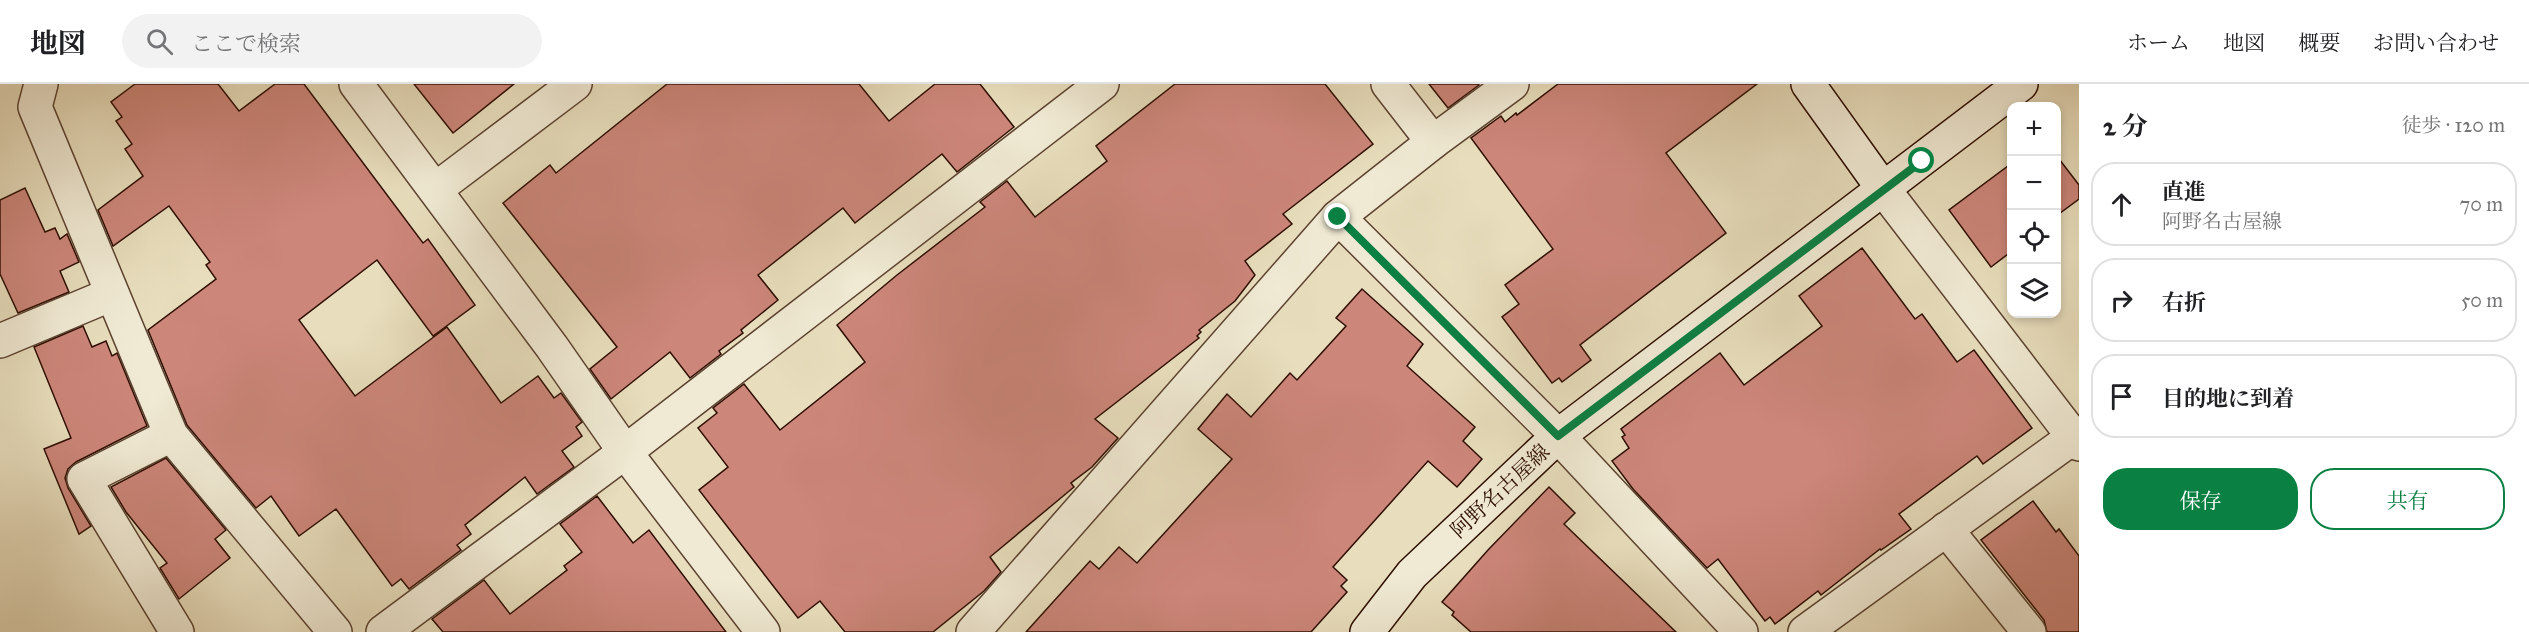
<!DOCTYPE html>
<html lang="ja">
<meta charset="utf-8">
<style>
:root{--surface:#fff;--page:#f2f2f2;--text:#202124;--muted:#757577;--line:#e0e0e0;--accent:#0b8043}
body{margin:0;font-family:"IM FELL Great Primer","Noto Serif JP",serif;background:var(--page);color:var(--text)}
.controls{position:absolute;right:18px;top:18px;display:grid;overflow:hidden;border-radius:12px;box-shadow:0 3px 9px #0003}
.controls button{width:54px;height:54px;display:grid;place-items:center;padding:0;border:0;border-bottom:2px solid var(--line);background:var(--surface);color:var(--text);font:30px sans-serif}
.stop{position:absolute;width:18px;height:18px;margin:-14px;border:4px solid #0b8043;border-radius:50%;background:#fff}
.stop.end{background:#0b8043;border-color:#fff;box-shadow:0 2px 6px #0008}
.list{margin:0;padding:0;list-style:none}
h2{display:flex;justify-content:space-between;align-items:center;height:78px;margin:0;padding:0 24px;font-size:26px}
h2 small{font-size:20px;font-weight:400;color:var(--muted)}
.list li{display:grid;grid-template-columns:39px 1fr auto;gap:18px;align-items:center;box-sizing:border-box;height:84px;margin:0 12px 12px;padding:0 12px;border:2px solid var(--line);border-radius:24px}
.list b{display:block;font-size:22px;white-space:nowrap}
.list p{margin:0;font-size:20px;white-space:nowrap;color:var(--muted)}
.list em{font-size:20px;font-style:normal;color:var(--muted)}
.actions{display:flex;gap:12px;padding:18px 24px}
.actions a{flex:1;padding:14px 0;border:2px solid var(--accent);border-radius:24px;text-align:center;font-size:21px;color:var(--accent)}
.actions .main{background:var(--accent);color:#fff}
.icon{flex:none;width:33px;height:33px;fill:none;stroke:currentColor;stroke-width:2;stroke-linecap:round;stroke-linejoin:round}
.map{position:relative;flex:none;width:2079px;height:548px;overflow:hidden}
header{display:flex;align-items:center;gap:36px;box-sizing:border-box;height:84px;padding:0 30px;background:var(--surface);border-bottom:2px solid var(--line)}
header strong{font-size:28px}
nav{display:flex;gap:33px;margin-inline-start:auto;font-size:21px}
.search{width:420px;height:54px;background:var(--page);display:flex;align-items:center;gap:15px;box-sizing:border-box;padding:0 21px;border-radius:33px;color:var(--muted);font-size:22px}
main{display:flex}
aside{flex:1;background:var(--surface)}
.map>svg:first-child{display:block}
.building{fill:#cc867a;stroke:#2e0e01;stroke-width:1.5}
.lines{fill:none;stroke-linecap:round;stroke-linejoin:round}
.street-casing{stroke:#5c4230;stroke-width:36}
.secondary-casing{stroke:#2e0e01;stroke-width:36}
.street{stroke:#f0ead4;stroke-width:33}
.secondary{stroke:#f0ead4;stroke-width:33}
.route{stroke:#0b8043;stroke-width:8}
.labels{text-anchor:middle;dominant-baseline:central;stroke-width:5;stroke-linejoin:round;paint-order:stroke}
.street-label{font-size:21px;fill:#2e0e01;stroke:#f0ead4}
</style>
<header>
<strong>地図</strong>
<div class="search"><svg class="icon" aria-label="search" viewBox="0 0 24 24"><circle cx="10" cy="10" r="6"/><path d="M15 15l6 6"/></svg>ここで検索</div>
<nav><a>ホーム</a><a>地図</a><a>概要</a><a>お問い合わせ</a></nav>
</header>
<main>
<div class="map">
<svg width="2079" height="548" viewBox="0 0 2079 548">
<rect width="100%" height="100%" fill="#e8debd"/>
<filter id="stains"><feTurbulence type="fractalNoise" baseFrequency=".00333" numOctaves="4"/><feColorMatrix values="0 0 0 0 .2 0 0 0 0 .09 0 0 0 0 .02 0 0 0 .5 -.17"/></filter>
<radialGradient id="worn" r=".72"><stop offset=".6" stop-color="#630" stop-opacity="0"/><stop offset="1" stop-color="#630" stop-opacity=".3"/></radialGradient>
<g class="building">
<path d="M135,0H218L239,27L275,0H304L423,159L428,155L475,221L433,252L377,176L299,236L355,312L447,243L501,319L538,292L554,314L561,309L582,338L576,343L582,352L562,367L574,383L537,410L525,393L465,441L471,450L457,461L461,466L409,505L401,495L392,502L336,425L299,452L271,412L256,424L187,341L148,246L216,195L206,181L210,178L169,122L113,162L98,126L143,92L125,65L132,60L116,37L122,33L111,18Z"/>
<path d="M414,0H514L453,49Z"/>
<path d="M667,0H859L889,37L935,0H980L1014,43L957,88L942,70L855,139L843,124L758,191L778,216L741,246L743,249L719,267L721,270L690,294L670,268L611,315L590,285L617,263L503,119L550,81L556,89Z"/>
<path d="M1175,0H1325L1373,60L1283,130L1292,140L1245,177L1255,191L1235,217L1199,246L1201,248L1197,252L1199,254L1095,335L1118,354L1092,383L1071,399L1074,403L990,473L1001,488L984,507L933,548H845L820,517L798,534L699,406L728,383L698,344L717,329L713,324L744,300L780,346L865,278L837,241L897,191L985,123L980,118L1007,97L1035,133L1107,77L1096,62Z"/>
<path d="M1429,0H1478L1479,1L1448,24Z"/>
<path d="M1558,0H1757L1666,69L1726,149L1580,261L1591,276L1562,298L1559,294L1552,299L1502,233L1519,220L1505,201L1553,165L1471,54L1501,32L1505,38L1516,29L1517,31Z"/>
<path d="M2056,71L2079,101V115L2056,132Z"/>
<path d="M2012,79V167L1991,183L1949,126Z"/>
<path d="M25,104L45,148L55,144L60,155L67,150L79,178L60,187L69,208L18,229L0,190V116Z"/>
<path d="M1862,164L1915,235L1922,230L1957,278L1974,266L2032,344L1983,380L1977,372L1899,430L1911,445L1881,466L1880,465L1821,511L1818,507L1775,540L1770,533L1765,537L1718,475L1707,484L1633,405L1612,377L1629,364L1622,353L1625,351L1621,345L1720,269L1744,301L1822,242L1799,212Z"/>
<path d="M1362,205L1423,260L1407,282L1475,343L1463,357L1482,375L1457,403L1428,377L1333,483L1347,496L1341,502L1347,508L1311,548H1026L1090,477L1099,485L1119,463L1137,479L1232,375L1198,345L1227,310L1251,333L1290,289L1297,296L1346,242L1336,234Z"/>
<path d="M83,242L92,263L106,257L112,272L117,269L147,342L76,378L68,385L65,394L68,404L91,442L79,450L44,365L71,354L34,263Z"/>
<path d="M166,374L226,446L215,455L230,474L179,515L160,484L167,479L126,428L111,403Z"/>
<path d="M1549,403L1575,429L1564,440L1676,548H1471L1452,531L1454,528L1442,518L1488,466Z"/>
<path d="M597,412L633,459L649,446L726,548H443L432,535L484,496L510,530L567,486L564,482L582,468L560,440Z"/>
<path d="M2033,417L2056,448L2059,445L2079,472V548H2047L2044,536L1981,456Z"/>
</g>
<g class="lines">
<defs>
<g id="street">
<path d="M41,0L35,23L171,351L335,548"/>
<path d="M356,0L552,263L625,368L763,548"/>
<path d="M1388,0L1433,58"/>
<path d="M436,105L575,0"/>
<path d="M1884,106L2079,360"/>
<path d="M1338,133L1558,352L1741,548"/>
<path d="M0,257L112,210"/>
<path d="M171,351L84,395L177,548"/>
<path d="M1946,445L2029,548"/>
<path d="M383,548L625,368L1102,0"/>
<path d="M973,548L1338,133L1433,58L1512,0"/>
<path d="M1805,548L2079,349"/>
</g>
<g id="secondary">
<path d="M1808,0L1884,106"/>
<path d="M1367,548L1412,490L1558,352L2021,0"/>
</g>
</defs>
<use href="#street" class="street-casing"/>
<use href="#secondary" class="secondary-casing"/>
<use href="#street" class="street"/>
<use href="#secondary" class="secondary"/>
</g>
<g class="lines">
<path class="route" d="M1338,133L1558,352L1922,77"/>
</g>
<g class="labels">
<g class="street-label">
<text transform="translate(1500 407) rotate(-43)">阿野名古屋線</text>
</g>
</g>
<rect width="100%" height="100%" filter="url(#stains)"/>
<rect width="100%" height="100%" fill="url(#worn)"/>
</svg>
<div class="controls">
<button>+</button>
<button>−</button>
<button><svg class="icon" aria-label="locate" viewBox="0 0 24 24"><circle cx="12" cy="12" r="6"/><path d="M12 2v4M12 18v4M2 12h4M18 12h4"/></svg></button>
<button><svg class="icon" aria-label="layers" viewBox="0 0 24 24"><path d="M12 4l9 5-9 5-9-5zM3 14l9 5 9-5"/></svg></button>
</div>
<div class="stop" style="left:1922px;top:77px"></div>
<div class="stop end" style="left:1338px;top:133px"></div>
</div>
<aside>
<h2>2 分<small>徒歩 · 120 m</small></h2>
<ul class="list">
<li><svg class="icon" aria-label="ahead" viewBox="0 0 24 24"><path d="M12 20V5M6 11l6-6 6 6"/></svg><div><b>直進</b><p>阿野名古屋線</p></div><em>70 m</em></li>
<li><svg class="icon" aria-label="right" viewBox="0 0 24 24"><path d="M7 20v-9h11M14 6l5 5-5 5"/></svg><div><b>右折</b></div><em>50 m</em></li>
<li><svg class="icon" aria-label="arrive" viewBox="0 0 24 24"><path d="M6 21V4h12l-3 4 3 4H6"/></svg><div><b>目的地に到着</b></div></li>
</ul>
<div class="actions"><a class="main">保存</a><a>共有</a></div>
</aside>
</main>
